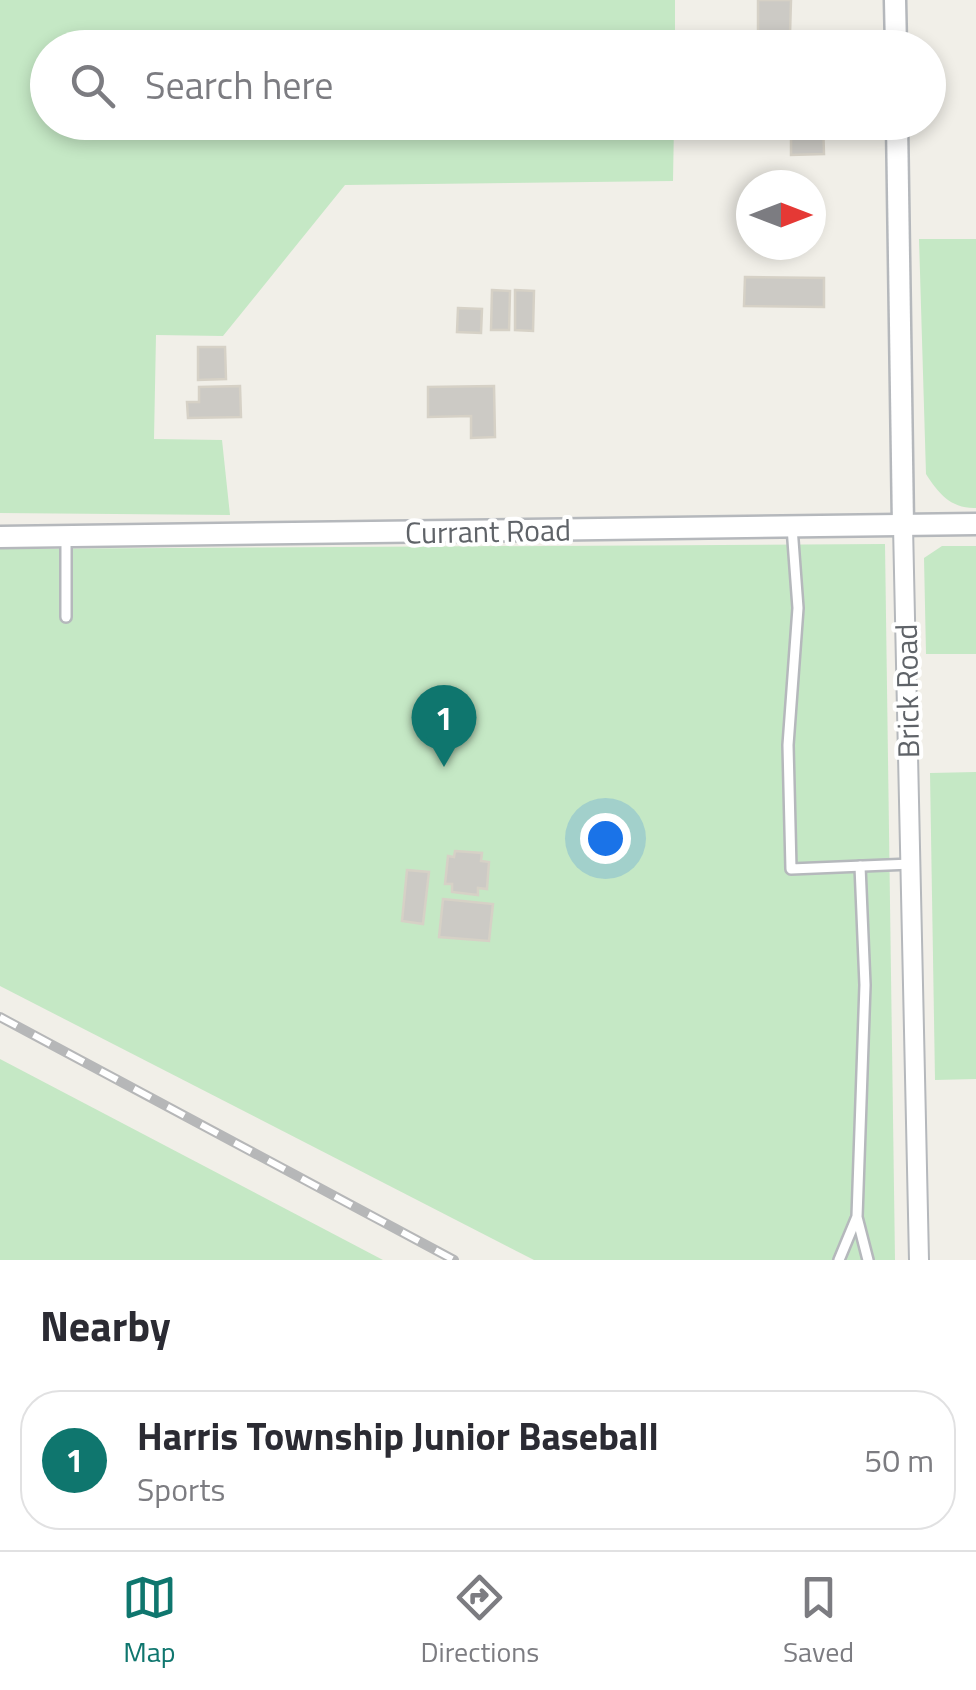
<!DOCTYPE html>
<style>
:root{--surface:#fff;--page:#f7f7f7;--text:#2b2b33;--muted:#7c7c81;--line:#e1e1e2;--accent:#0f766e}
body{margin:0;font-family:"Titillium Web",sans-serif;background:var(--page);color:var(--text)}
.compass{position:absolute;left:736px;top:170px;width:90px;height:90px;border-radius:50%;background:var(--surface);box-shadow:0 5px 15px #0003;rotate:90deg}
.you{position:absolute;left:605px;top:838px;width:35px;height:35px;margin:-25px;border:8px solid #fff;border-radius:50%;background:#1a73e8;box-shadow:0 0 0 15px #1a73e833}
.badge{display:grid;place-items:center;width:65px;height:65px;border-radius:50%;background:var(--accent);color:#fff;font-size:32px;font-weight:700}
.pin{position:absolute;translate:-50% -82px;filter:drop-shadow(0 2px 5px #0008)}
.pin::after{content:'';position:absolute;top:52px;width:35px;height:30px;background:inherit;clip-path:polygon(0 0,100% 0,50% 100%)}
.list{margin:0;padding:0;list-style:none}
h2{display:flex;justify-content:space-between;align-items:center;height:130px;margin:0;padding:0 40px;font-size:42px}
h2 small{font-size:32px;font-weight:400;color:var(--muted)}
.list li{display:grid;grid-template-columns:65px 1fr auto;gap:30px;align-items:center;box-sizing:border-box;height:140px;margin:0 20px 20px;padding:0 20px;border:2px solid var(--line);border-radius:40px}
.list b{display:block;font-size:38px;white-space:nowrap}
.list p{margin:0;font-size:32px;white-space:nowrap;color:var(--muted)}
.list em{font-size:32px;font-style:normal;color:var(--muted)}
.icon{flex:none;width:55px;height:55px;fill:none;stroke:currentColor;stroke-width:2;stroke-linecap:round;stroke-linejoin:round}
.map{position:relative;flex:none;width:976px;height:1260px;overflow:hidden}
.search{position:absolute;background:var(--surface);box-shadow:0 5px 15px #0003;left:30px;right:30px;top:30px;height:110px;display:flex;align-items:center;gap:25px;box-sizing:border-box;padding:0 35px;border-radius:55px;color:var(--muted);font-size:38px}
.sheet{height:290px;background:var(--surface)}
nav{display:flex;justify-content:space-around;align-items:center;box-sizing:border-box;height:140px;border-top:2px solid var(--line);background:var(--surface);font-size:28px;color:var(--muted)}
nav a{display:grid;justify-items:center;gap:5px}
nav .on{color:var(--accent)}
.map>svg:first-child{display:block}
.green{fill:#c5e8c5}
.building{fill:#cccac5;stroke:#d6d1c6;stroke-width:2.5}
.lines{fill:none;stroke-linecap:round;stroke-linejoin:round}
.service-casing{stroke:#b5b8bc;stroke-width:14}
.minor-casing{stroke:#b5b8bc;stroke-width:22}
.tertiary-casing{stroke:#b5b8bc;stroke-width:25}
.service{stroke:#fff;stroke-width:9}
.minor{stroke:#fff;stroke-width:18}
.tertiary{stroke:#fff;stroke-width:20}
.rail-casing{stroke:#b6b7b8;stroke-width:10}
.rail{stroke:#fff;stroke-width:6;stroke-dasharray:19;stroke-linecap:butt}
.labels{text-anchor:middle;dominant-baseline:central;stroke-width:8;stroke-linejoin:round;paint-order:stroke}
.street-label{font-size:30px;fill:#5f6368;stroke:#fff}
</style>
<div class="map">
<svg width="976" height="1260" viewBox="0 0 976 1260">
<rect width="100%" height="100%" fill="#f1efe8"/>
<g class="green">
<path d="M0,0H675V47L48,48V122L674,123L673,181L345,185L223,336L156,335L154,439L222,440L230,515L0,513Z"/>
<path d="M919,239H976V508C951,509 938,493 926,474Z"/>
<path d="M885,544L895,1260H534L0,986V549Z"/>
<path d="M942,546H976V654H926L924,558Z"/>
<path d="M976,772V1079L935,1080L930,773Z"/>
<path d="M0,1059L383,1260H0Z"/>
</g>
<g class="building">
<path d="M758,0H791L790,34H758Z"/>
<path d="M791,122H823L824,154L791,155Z"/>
<path d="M745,277L824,278V307L744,306Z"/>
<path d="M492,290L510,291L509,330H491Z"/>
<path d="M515,290L534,291L533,331L515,330Z"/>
<path d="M458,308L482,309L481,333L457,332Z"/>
<path d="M198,347H225L226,379L198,380Z"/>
<path d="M240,386L241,417L188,418L187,402H199V387Z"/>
<path d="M494,386L495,437L471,438V416L428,417V387Z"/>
<path d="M455,851L482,853L481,861L489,862L487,889L478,888V895L452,892V884H445L448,856L454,857Z"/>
<path d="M407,870L429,872L423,924L402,921Z"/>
<path d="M443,899L493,904L489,941L439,937Z"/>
</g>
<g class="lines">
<defs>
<g id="service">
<path d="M792,527L798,608L788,745L791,869L911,864"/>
<path d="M66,537V617"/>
<path d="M860,866L865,985L857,1217L868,1260"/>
<path d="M839,1260L856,1219"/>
</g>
<path id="minor" d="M903,526L919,1260"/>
<g id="tertiary">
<path d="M895,0L896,48"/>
<path d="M897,122L903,526"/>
<path d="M0,537L976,524"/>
</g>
</defs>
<use href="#service" class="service-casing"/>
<use href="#minor" class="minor-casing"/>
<use href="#tertiary" class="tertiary-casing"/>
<use href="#service" class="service"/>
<use href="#minor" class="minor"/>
<use href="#tertiary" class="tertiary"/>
<defs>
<path id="rail" d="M0,1017L454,1260"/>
</defs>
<use href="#rail" class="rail-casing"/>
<use href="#rail" class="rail"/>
</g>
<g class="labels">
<g class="street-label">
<text transform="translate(488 531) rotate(-1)">Currant Road</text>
<text transform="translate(907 691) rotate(-91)">Brick Road</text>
</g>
</g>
</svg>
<svg class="compass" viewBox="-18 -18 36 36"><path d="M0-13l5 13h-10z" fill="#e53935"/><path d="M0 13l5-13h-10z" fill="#7c7c81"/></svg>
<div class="you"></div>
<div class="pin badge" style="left:444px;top:767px">1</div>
<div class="search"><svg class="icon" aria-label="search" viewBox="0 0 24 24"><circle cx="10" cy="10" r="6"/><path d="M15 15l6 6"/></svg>Search here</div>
</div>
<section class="sheet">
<h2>Nearby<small></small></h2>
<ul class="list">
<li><span class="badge">1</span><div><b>Harris Township Junior Baseball</b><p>Sports</p></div><em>50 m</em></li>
</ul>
</section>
<nav>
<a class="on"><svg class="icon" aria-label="map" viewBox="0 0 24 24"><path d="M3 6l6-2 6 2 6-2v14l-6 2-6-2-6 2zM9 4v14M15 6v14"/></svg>Map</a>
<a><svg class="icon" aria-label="directions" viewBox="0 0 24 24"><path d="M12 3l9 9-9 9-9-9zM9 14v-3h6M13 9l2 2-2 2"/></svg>Directions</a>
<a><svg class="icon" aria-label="saved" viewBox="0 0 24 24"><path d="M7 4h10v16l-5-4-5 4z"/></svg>Saved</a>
</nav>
